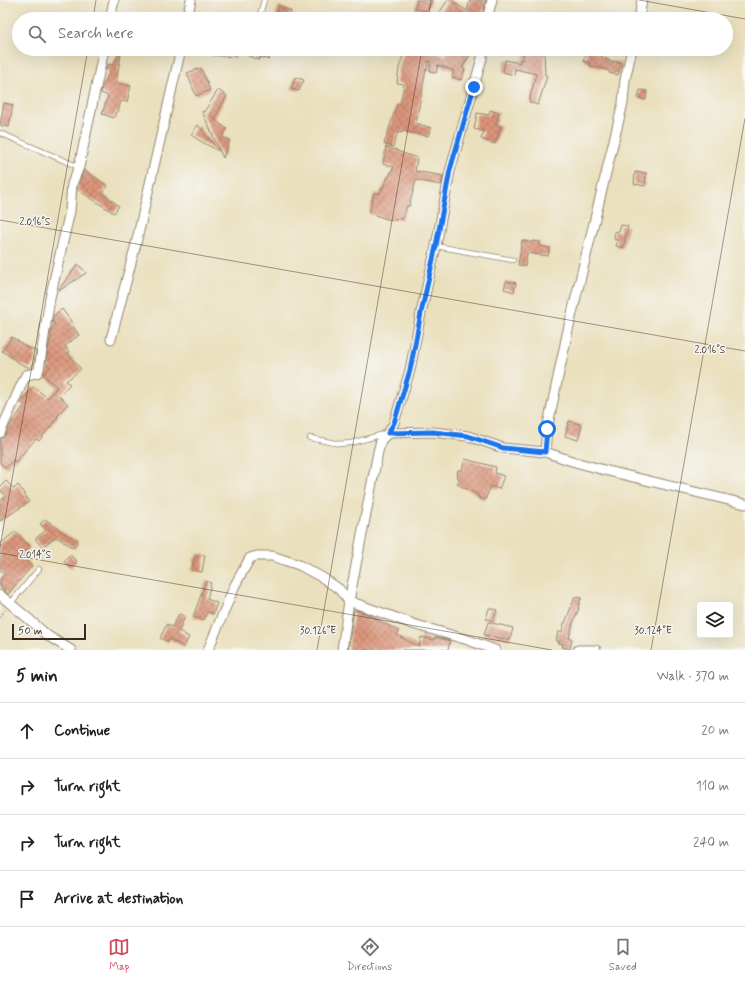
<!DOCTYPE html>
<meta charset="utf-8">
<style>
:root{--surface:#fff;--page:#f6f6f6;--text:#222;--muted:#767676;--line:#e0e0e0;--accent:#d1495b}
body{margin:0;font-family:Mynerve,sans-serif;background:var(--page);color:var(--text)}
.controls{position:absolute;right:12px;bottom:12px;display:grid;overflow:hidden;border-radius:4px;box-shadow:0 4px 16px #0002}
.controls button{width:36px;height:36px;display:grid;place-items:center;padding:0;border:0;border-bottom:1px solid var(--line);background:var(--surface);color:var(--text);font:20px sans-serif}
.scale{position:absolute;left:12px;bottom:10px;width:74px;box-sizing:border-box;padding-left:4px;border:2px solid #3b2a1e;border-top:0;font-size:11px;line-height:14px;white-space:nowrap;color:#3b2a1e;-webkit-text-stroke:3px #f6f6f2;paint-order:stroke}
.stop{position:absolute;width:12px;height:12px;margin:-9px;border:3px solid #1a73e8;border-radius:50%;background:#fff}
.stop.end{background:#1a73e8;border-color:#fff;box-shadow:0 1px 4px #0008}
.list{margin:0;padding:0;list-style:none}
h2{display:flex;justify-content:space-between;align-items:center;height:52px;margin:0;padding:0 16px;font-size:17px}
h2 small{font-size:13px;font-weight:400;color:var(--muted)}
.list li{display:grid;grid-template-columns:26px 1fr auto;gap:12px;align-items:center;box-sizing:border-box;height:56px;padding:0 16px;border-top:1px solid var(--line)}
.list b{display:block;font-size:15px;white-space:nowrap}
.list em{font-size:13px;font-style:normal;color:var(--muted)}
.icon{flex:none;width:22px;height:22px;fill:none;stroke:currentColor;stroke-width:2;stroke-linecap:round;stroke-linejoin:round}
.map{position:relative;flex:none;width:745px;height:650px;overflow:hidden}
.search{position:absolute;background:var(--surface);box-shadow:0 4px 16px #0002;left:12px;right:12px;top:12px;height:44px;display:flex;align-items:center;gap:10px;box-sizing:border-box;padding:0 14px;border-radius:22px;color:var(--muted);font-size:15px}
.sheet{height:276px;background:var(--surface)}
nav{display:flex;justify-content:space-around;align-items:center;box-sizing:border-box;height:56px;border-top:1px solid var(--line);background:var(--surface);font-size:11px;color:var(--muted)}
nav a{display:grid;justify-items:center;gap:2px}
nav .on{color:var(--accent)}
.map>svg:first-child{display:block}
.building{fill:url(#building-cross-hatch)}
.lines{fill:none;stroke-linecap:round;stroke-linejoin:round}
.lane-casing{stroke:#92856e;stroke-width:6}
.street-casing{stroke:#92856e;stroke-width:11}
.path{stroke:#92856e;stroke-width:2;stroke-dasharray:1 3;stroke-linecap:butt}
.lane{stroke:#fff;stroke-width:4.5}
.street{stroke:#fff;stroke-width:9}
.route{stroke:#1a73e8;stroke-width:5}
.ticks{fill:none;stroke:#3b2a1e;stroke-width:1;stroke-opacity:0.45}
.ticks-label{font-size:10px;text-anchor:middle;fill:#3b2a1e;stroke:#f6f6f2;stroke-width:3;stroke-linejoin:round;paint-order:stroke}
</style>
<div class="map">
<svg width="745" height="650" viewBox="0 0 745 650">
<defs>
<pattern id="building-cross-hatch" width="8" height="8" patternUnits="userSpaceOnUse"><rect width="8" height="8" fill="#db957c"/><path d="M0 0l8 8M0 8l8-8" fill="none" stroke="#b37a65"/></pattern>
</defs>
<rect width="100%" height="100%" fill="#f6f6f2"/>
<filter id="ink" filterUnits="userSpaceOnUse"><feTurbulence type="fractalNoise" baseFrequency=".025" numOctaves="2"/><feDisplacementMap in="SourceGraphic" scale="8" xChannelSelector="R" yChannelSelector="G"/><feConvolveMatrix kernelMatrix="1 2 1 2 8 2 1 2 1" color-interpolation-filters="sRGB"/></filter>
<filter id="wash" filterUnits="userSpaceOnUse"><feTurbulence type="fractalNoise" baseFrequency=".012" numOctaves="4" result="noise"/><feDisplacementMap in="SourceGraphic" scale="16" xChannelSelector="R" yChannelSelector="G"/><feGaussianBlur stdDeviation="0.9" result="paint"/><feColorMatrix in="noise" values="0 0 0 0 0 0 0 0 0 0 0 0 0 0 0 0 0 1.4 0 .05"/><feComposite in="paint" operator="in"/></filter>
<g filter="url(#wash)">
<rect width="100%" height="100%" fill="#eae0bd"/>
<g id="blocks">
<g class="building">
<path d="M417,0H432L427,11L415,9Z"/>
<path d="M448,0H451L467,11L470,0H486L481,19H435Z"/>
<path d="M279,6L291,11L288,19H274Z"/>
<path d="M212,49H235V57L212,55Z"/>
<path d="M242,49H272L269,60L260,57L259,60L248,56L249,53L241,50Z"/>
<path d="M405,49H420L446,56L449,49H460L470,55L462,68L465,69L461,80L452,77L454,71L438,65L436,73L430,71V61H428L427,70L426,69L416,123L431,128L428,136L402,131V133L398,132L393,147L384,144L397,104L400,105L404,84L397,83L399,68Z"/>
<path d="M528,49H544L545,75L547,76L538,105L529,102L536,74L515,69L514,75L503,72L505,60L520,63V59L523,60V53H528Z"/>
<path d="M589,49L613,63V61L622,63L618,75L609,73L610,71L589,65L590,63L583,61Z"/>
<path d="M119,53L121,54L116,83L131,86L127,102L121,101L118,112H116L114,118L102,114L108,96L101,93L102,87L110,71L106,70L107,64L113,65Z"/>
<path d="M201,68L210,90L196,96L187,73Z"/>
<path d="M295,77L304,80L299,91L291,89Z"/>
<path d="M218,90L227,96L214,119L227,129L222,137L230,140L223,158L202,111L204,112Z"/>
<path d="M640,90L647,91L646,100L638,98Z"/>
<path d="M4,103L13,105L9,127L0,125Z"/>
<path d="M490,110L499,113L496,124L501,126L495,144L481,139L484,131L474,129L477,113L489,115Z"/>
<path d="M198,125L219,151L202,142L191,135Z"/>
<path d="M386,147L397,150V151L417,158L415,171L443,176L441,185L416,180L409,206H407L402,220L397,218L396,220L387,219L369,213L374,193L379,194L394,167L392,166L383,164Z"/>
<path d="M84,170L108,186L102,193L119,206L114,213L78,190V185Z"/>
<path d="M635,172L646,173L645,186L634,184Z"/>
<path d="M621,225L628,226L623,248L616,246L618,240L614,239L615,231L619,232Z"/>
<path d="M522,240L532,243V241L540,242L539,246L550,248L548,256L527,253L525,266L518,265Z"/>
<path d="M78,264L80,267H81L86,273L60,290L59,289Z"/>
<path d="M506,281L516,283L514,292L504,289Z"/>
<path d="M62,309L73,324L72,325L79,335L65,346L69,352L67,353L81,369L66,381L70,384L59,396L68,404L57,416L58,417L39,441L36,439L15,462L13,460L6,468L0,463V439L5,436L12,422L25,405L20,402L21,400L33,387L48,398L57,387L43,375L50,367L46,363L50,339L52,337L50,336L52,328L55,324L52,321L53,316Z"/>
<path d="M12,337L29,349L30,348L36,351L34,363L30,368L19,363L2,351Z"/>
<path d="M569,421L582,425L578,440L565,436Z"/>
<path d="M465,459L496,467L495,473L504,476L499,489L491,486L485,500L478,497V495L457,484L460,478H457L458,470H462Z"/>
<path d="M6,481L14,489L18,485L22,490L29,502L0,521V501L6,496L0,490V487Z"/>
<path d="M45,519L64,533L78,541L74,548L56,537L42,547L35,539L46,530L40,524Z"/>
<path d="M16,531L30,547L21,555L32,566L8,594L0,586V579L5,574L0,570V544Z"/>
<path d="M197,554L205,555L202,572L192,570L194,558H196Z"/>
<path d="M70,555L77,561L71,568L64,562Z"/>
<path d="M206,581L211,583L207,599L217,603L213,614L207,612L204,620L193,617Z"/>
<path d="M575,597L581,598L578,608H579L573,623L569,638L572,639L570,649L562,647L563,644L558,643L559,641H556L558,632H562L564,623H565Z"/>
<path d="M489,608L497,610L493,621L486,619Z"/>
<path d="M354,610L365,613L399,631L397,635L419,647L421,637L434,640L435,637L450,641L448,650H348Z"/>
<path d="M179,614L185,616L179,631L189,637L184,647L169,639L168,642L160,638L167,624L172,627Z"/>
<path d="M488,622L513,628L510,640L484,635Z"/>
</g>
</g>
</g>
<g filter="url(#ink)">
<use href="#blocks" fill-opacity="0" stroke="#92856e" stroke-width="1"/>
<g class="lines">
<defs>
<g id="lane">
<path d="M259,19L264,0"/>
<path d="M0,133L79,167"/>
<path d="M436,246L513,260"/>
<path d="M310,438L340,444L351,443L384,434"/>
<path d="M10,604L39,569"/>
</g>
<g id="street">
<path d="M110,19L114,0"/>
<path d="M187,19L191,0"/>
<path d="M487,19L492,0"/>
<path d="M639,19L642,0"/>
<path d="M111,339L136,244L181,49"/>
<path d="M0,433L23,381L26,375L37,373L39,369L50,298L70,211L72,184L79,167L104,49"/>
<path d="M388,433L394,423L410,370L421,313L436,246L450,171L482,58L483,49"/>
<path d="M545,452L547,429L568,330L623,103L625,80L632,49"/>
<path d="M0,595L30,620L48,636L71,650"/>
<path d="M208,650L235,585L250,558L257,556H272L299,565L323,578L339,589L349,601L413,624L468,640L495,650"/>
<path d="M342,650L349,601L378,452L381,440L388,433L433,432L468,436L503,448L545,452L575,462L608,471L745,504"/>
<path d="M578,650H596"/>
</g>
</defs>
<use href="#lane" class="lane-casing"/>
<use href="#street" class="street-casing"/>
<path class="path" d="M0,617L5,610"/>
<use href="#lane" class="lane"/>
<use href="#street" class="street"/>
</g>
</g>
<g class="lines" filter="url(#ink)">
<path class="route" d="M474,87L450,170L436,246L421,313L410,370L394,423L388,433L433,432L468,436L503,448L545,452L547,429"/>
</g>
<path class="ticks" d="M639,0L745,19M93,19L96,0M428,19L431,0M0,220L745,351M0,547L88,49M0,553L552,650M317,650L422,49M651,650L745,118"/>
<g class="ticks-label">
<text x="35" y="225">2.016°S</text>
<text x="710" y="353">2.016°S</text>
<text x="35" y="558">2.014°S</text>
<text x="318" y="634">30.126°E</text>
<text x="653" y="634">30.124°E</text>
</g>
</svg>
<div class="controls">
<button><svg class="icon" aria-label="layers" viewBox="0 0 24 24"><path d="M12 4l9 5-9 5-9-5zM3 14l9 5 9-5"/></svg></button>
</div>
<div class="scale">50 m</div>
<div class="stop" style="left:547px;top:429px"></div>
<div class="stop end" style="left:474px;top:87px"></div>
<div class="search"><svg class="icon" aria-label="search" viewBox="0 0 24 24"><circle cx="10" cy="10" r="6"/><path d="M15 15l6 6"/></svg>Search here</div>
</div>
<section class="sheet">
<h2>5 min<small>Walk · 370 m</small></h2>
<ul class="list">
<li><svg class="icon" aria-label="ahead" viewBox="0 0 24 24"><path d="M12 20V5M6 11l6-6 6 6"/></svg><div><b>Continue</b></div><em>20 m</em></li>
<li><svg class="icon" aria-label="right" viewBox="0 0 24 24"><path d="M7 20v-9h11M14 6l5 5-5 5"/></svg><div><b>Turn right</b></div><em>110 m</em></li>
<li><svg class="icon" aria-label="right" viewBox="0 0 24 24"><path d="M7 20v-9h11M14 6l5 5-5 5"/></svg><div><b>Turn right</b></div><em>240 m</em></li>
<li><svg class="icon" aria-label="arrive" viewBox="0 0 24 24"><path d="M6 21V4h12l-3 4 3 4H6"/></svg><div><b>Arrive at destination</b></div></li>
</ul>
</section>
<nav>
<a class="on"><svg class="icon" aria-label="map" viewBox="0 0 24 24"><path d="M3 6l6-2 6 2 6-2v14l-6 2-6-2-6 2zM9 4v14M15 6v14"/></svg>Map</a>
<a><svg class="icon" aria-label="directions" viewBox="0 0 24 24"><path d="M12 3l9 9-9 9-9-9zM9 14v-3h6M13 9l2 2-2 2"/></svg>Directions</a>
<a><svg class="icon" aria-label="saved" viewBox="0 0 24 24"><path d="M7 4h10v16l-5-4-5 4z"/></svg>Saved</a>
</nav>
